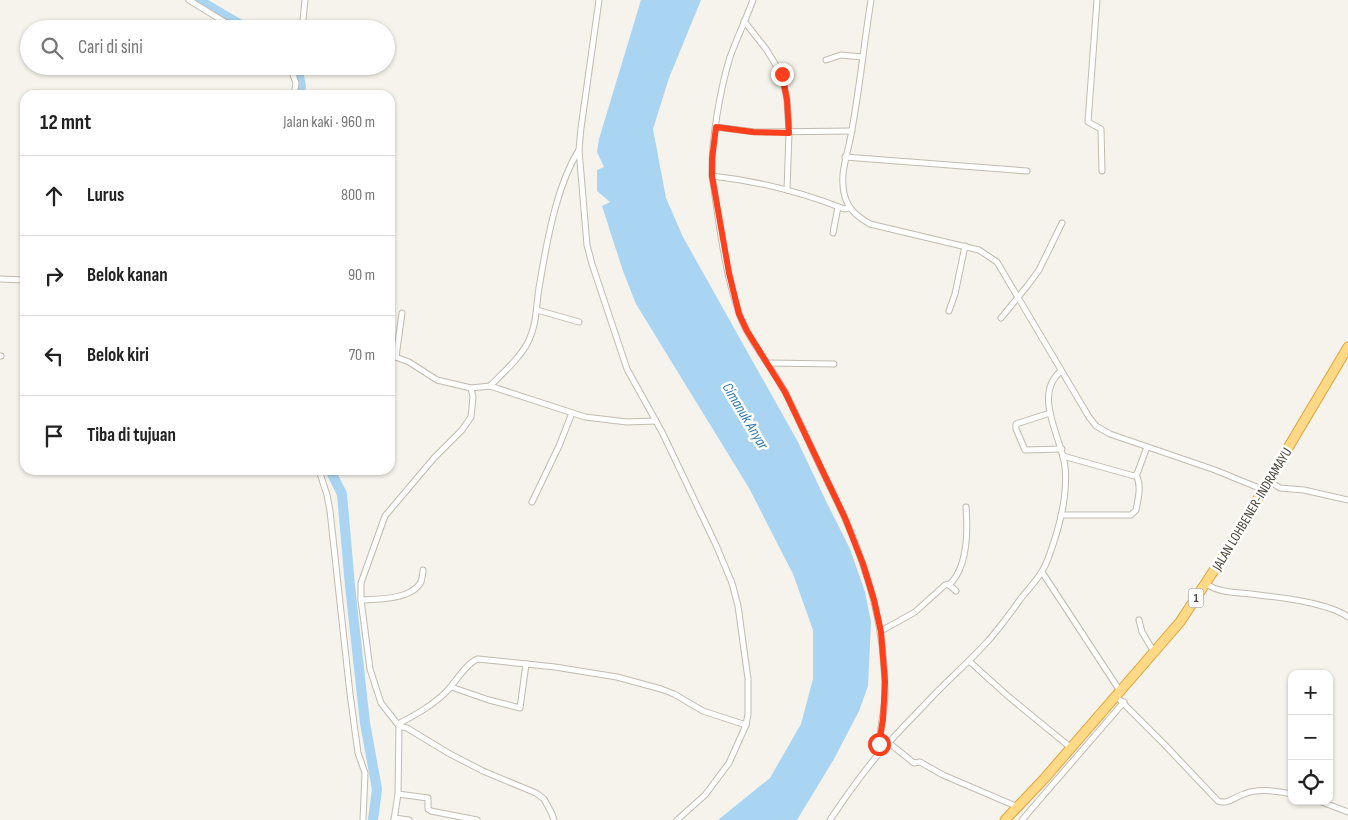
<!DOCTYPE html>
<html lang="id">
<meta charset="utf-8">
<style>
:root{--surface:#fff;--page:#f2f2f2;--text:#222;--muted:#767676;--line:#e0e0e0}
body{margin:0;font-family:"Sofia Sans Condensed",sans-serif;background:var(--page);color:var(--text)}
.controls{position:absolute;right:15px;bottom:15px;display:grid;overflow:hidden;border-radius:10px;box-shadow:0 1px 4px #0004}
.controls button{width:45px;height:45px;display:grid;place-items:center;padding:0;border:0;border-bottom:1px solid var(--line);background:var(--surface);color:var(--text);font:25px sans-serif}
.stop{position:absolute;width:15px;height:15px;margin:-11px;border:4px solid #fc3f1d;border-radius:50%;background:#fff}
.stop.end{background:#fc3f1d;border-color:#fff;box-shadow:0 1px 5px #0008}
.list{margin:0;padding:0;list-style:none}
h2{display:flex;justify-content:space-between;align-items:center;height:65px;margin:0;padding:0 20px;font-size:21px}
h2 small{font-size:16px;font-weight:400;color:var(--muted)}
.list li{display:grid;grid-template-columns:32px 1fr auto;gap:15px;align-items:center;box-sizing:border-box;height:80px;padding:0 20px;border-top:1px solid var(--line)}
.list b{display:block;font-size:19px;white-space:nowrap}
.list em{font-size:16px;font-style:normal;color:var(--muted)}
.icon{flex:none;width:28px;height:28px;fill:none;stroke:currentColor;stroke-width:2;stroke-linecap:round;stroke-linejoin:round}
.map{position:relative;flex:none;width:1348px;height:820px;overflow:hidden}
.search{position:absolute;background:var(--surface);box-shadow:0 1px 4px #0004;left:20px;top:20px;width:375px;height:55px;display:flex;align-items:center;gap:12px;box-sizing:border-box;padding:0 18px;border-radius:28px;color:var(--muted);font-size:19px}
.panel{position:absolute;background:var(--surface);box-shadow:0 1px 4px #0004;left:20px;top:90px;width:375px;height:385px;border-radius:15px}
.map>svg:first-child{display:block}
.water{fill:#a9d4f2}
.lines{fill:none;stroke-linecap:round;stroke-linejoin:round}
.river{stroke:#a9d4f2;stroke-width:10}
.minor-casing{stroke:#c2bbae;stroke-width:7}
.trunk-casing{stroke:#e0a43c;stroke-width:11}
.minor{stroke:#fff;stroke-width:5}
.trunk{stroke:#ffd985;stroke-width:9}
.route{stroke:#fc3f1d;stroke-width:6}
.labels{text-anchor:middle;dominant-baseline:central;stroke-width:5;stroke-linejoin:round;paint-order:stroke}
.shield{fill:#fff;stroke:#817c74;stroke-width:1}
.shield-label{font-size:12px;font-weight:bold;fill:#4b4439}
.street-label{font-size:14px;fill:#4b4439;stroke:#fff}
.water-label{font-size:15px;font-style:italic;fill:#2e7ab2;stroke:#fff}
</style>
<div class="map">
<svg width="1348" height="820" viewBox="0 0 1348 820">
<rect width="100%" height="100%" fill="#f6f3ec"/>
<path class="water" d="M641,0H701L669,78L653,129L666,198L683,237L798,442L825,499L850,549L865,592L871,622L868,686L859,711L834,759L797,820H718L770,778L801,724L813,679V630L793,574L749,488L636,304L623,271L602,206L610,202L597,191V170L604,167L597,152L599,139Z"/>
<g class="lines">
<g class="river">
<path d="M198,0L248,29"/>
<path d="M297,66L301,86L300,95"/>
<path d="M330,470L342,494L350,586L365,723L377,789L373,820"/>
</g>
<defs>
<g id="minor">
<path d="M189,0L236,29"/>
<path d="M599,0L581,128L579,150L587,245L592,264L627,369L662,432L716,545L732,583L738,606L748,679V714L746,725L729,763L705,795L677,820"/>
<path d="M871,0C864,43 860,86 852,129C849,152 838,174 845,197C849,210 858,217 870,224L979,250L997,262L1089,417L1096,426L1110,434L1215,470L1264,490"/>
<path d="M1097,0L1088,122L1101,129L1102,171"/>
<path d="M744,21L766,49L782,75L787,100L789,133L787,190"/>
<path d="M302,29L305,0"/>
<path d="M826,60L841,55L862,57"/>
<path d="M290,66L296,83L294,95"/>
<path d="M716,127L755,132L852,131"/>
<path d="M845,157L1027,171"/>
<path d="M712,176C711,141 720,90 730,57C737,38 746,19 753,0"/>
<path d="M849,208L844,209C802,192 757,181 712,176C719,221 724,270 739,313C749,342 771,365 785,392C797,415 808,440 819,464C835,497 852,530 863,565C878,607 885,650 885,695C885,713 877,735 881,751"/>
<path d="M833,233L838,207"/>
<path d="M0,279L25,280"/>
<path d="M537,310L579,322"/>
<path d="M949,311L955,294L965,246"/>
<path d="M1001,318L1028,285L1039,270L1062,223"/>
<path d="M390,355L409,362L437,380L471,388L490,386L585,417L627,422L656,421"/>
<path d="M0,356H1"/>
<path d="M396,357L402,313"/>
<path d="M768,363L834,364"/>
<path d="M490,386C502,374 522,356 529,340C537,323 536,306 539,288C546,246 556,186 579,150"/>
<path d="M1050,413L1016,424V429L1025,450L1062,449"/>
<path d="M1063,456L1134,476L1137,474L1147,447"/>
<path d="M319,470L327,495L330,511L350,694L358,753L365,773L363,820"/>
<path d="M1269,481L1280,488L1304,490L1348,500"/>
<path d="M532,502L559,446L572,413"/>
<path d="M1061,515H1131L1136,510C1138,499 1142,486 1136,475"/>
<path d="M1042,572L1120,691"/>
<path d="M1206,584C1220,593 1234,592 1251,594C1276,597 1327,602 1348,617"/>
<path d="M949,585C968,567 968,532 966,507"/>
<path d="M361,600C378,599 411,600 421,582C422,578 423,574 423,570"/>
<path d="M1139,620L1142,632L1154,652"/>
<path d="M881,631L915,612L945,585L948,584L956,591"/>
<path d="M969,661L1009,697L1070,747"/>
<path d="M451,687L489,700L520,708L526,664"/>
<path d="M1116,696L1164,744L1218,801C1228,805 1234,797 1244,794C1260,788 1275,791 1292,794"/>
<path d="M398,724C415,715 432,706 446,692C454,684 468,661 478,659L555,667L617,677L661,689L674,694L703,711L746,725"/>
<path d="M399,726L407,728L450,754L483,771L536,793L544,799L552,814L554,820"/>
<path d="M889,743L914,763L920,762L943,775L1018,807"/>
<path d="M398,794L428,798V809L431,811L477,820"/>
<path d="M1319,801L1348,812"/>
<path d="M394,818L409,820"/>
<path d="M394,820L398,794L399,726L381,703L370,669L361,600V583L385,516L434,458L462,430L471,417L473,397L471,388"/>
<path d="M830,820C846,796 863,772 882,750C898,732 915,715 931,698C949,679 970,661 987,642C1000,628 1011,612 1022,597C1033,584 1044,572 1049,556C1059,529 1068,496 1065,467C1062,438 1032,395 1061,371"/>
<path d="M1022,820L1124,702"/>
</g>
<path id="trunk" d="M1005,820L1044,779L1180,622L1228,549L1348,347"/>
</defs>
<use href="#minor" class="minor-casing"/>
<use href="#trunk" class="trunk-casing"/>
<use href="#minor" class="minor"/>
<use href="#trunk" class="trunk"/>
</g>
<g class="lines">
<path class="route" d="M782,74L787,100L789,133L753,132L716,127L712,159V176L729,273L739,314L747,331L785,392L845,518L863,564L874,600L881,632L885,682L883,719L879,744"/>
</g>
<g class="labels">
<rect class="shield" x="1188.5" y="588.5" width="15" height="19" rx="4"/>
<g class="shield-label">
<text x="1196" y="598">1</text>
</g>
<g class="street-label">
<text transform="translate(1252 509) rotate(-59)">JALAN LOHBENER-INDRAMAYU</text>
</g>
<g class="water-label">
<text transform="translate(745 416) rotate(59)">Cimanuk Anyar</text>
</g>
</g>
</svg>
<div class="controls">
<button>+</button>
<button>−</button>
<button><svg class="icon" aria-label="locate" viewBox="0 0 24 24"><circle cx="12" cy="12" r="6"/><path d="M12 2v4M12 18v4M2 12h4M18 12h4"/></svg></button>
</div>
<div class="stop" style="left:879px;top:744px"></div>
<div class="stop end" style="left:782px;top:74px"></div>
<div class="search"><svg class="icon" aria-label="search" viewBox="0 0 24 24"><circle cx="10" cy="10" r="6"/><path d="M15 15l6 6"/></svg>Cari di sini</div>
<section class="panel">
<h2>12 mnt<small>Jalan kaki · 960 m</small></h2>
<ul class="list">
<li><svg class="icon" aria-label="ahead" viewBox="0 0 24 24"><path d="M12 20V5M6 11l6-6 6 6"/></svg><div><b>Lurus</b></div><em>800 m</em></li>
<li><svg class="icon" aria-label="right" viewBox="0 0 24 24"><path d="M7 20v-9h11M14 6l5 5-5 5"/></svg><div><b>Belok kanan</b></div><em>90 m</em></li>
<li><svg class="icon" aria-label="left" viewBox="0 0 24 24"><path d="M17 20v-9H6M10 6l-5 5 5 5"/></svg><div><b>Belok kiri</b></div><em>70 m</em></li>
<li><svg class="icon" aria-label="arrive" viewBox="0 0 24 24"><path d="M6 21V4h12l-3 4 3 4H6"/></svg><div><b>Tiba di tujuan</b></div></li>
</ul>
</section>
</div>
